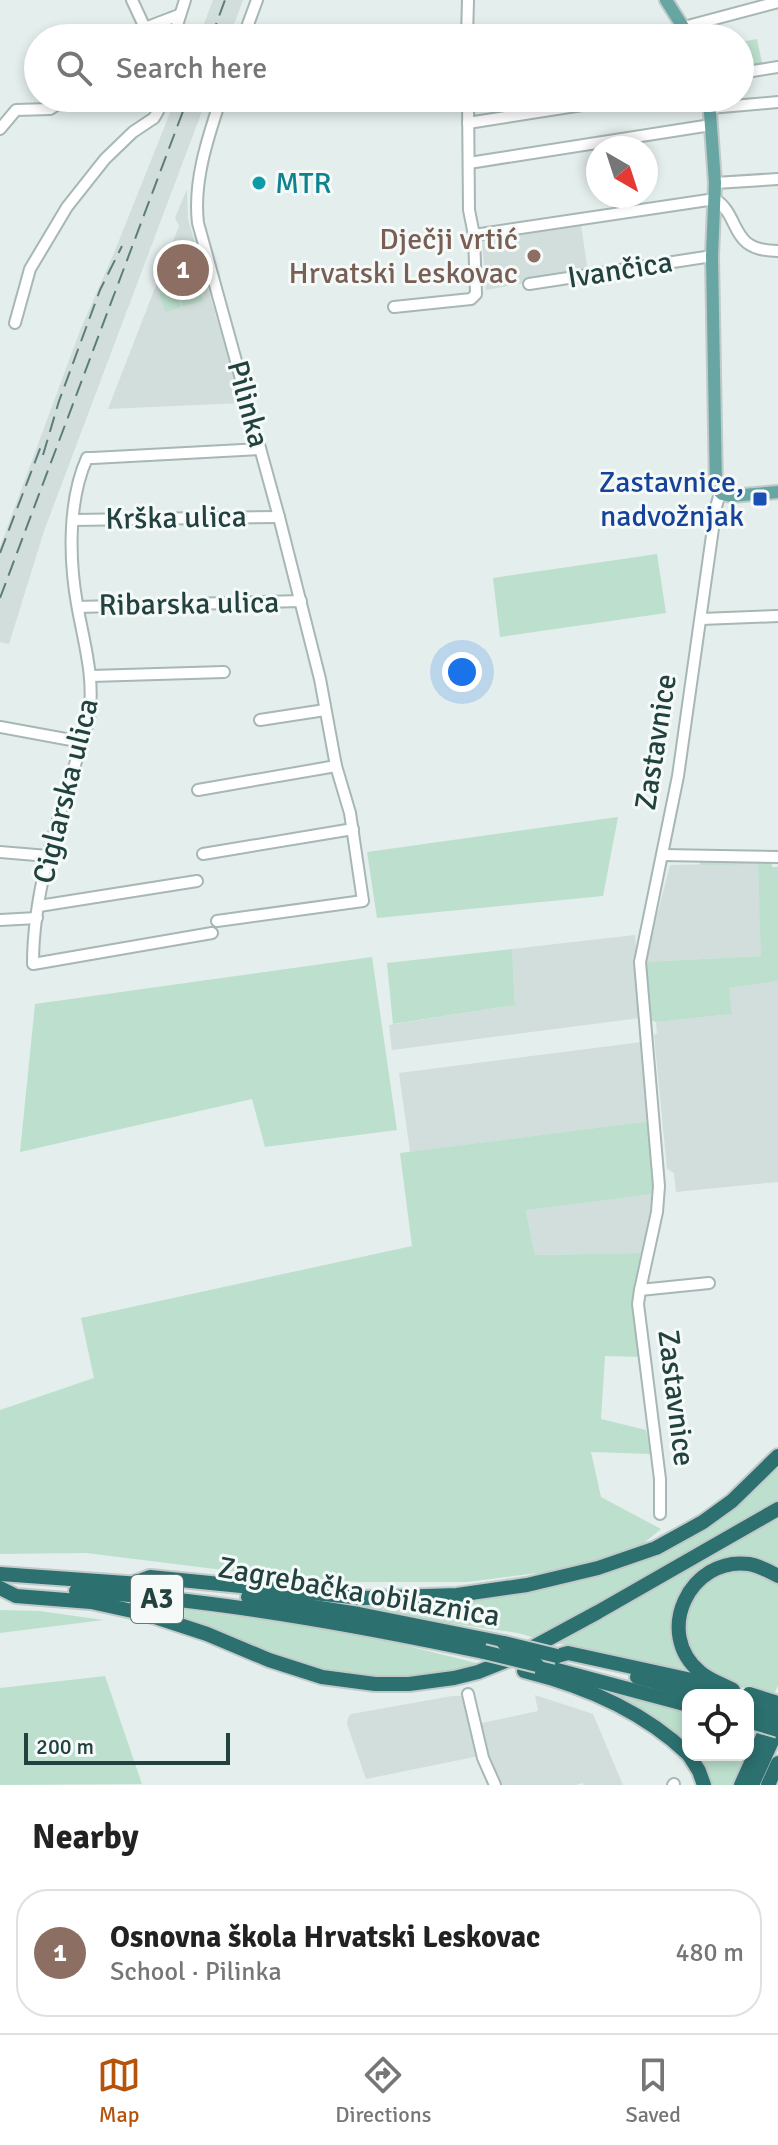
<!DOCTYPE html>
<meta charset="utf-8">
<style>
:root{--surface:#fff;--page:#f2f2f2;--text:#222;--muted:#767676;--line:#e0e0e0;--accent:#b45309}
body{margin:0;font-family:Signika,sans-serif;background:var(--page);color:var(--text)}
.controls{position:absolute;right:24px;bottom:24px;display:grid;overflow:hidden;border-radius:16px;box-shadow:0 4px 12px #0003}
.controls button{width:72px;height:72px;display:grid;place-items:center;padding:0;border:0;border-bottom:2px solid var(--line);background:var(--surface);color:var(--text);font:40px sans-serif}
.compass{position:absolute;left:586px;top:136px;width:72px;height:72px;border-radius:50%;background:var(--surface);box-shadow:0 4px 12px #0003;rotate:141deg}
.scale{position:absolute;left:24px;bottom:20px;width:206px;box-sizing:border-box;padding-left:8px;border:4px solid #22423f;border-top:0;font-size:22px;line-height:28px;white-space:nowrap;color:#22423f;-webkit-text-stroke:6px #f5faf9;paint-order:stroke}
.you{position:absolute;left:462px;top:672px;width:28px;height:28px;margin:-20px;border:6px solid #fff;border-radius:50%;background:#1a73e8;box-shadow:0 0 0 12px #1a73e833}
.badge{display:grid;place-items:center;width:52px;height:52px;border-radius:50%;background:var(--accent);color:#fff;font-size:26px;font-weight:700}
.pin{position:absolute;translate:-50% -50%;border:4px solid #fff;box-shadow:0 2px 8px #0006}
.list{margin:0;padding:0;list-style:none}
h2{display:flex;justify-content:space-between;align-items:center;height:104px;margin:0;padding:0 32px;font-size:34px}
h2 small{font-size:26px;font-weight:400;color:var(--muted)}
.list li{display:grid;grid-template-columns:52px 1fr auto;gap:24px;align-items:center;box-sizing:border-box;height:128px;margin:0 16px 16px;padding:0 16px;border:2px solid var(--line);border-radius:32px}
.list b{display:block;font-size:30px;white-space:nowrap}
.list p{margin:0;font-size:26px;white-space:nowrap;color:var(--muted)}
.list em{font-size:26px;font-style:normal;color:var(--muted)}
.icon{flex:none;width:44px;height:44px;fill:none;stroke:currentColor;stroke-width:2;stroke-linecap:round;stroke-linejoin:round}
.map{position:relative;flex:none;width:778px;height:1785px;overflow:hidden}
.search{position:absolute;background:var(--surface);box-shadow:0 4px 12px #0003;left:24px;right:24px;top:24px;height:88px;display:flex;align-items:center;gap:20px;box-sizing:border-box;padding:0 28px;border-radius:44px;color:var(--muted);font-size:30px}
.sheet{height:248px;background:var(--surface)}
nav{display:flex;justify-content:space-around;align-items:center;box-sizing:border-box;height:112px;border-top:2px solid var(--line);background:var(--surface);font-size:22px;color:var(--muted)}
nav a{display:grid;justify-items:center;gap:4px}
nav .on{color:var(--accent)}
.map>svg:first-child{display:block}
.built{fill:#d2dedb}
.green{fill:#bce0cd}
.lines{fill:none;stroke-linecap:round;stroke-linejoin:round}
.minor-casing{stroke:#a6b7b5;stroke-width:14}
.major-casing{stroke:#c1cac9;stroke-width:16}
.highway-casing{stroke:#c1cac9;stroke-width:18}
.minor{stroke:#fff;stroke-width:10}
.major{stroke:#67a6a3;stroke-width:12}
.highway{stroke:#2c706f;stroke-width:14}
.rail{stroke:#5d7d7b;stroke-width:2;stroke-dasharray:16 8;stroke-linecap:butt}
.highway-bridge-casing{stroke:#c1cac9;stroke-width:18;stroke-linecap:butt}
.highway-bridge{stroke:#2c706f;stroke-width:14}
.culture-dot{fill:#0f9aa8;stroke:#f5faf9;stroke-width:3}
.education-dot{fill:#8d6e63;stroke:#f5faf9;stroke-width:3}
.transit-dot{fill:#1a4fb4;stroke:#f5faf9;stroke-width:3}
.labels{text-anchor:middle;dominant-baseline:central;stroke-width:6;stroke-linejoin:round;paint-order:stroke}
.shield{fill:#f5faf9;stroke:#617977;stroke-width:2}
.shield-label{font-size:28px;font-weight:bold;fill:#22423f}
.culture-label{font-size:30px;fill:#0d838f;stroke:#f5faf9;text-anchor:start}
.education-label{font-size:30px;fill:#785e54;stroke:#f5faf9;text-anchor:end}
.street-label{font-size:30px;fill:#22423f;stroke:#f5faf9}
.transit-label{font-size:30px;fill:#164399;stroke:#f5faf9;text-anchor:end}
</style>
<div class="map">
<svg width="778" height="1785" viewBox="0 0 778 1785">
<rect width="100%" height="100%" fill="#e4eeec"/>
<g class="built">
<path d="M213,0H243L229,38H174L179,24L201,32Z"/>
<path d="M176,98H207L44,531L9,644L0,642V547L81,328L114,253Z"/>
<path d="M187,189L188,219L241,403L108,409L179,226L175,218Z"/>
<path d="M581,225L588,272L486,290L482,241Z"/>
<path d="M758,863L762,956L645,962L670,865Z"/>
<path d="M635,935L640,1018L392,1050L389,1025L515,1005L512,949Z"/>
<path d="M778,981V1182L676,1192L674,1173L667,1169L654,1035L657,1033L656,1022L732,1014L728,988Z"/>
<path d="M642,1042L650,1121L410,1152L399,1073Z"/>
<path d="M654,1194L653,1208L641,1253L535,1255L526,1209Z"/>
<path d="M535,1695L593,1714L623,1785H584L582,1783L576,1785H499L488,1758L477,1724L538,1711Z"/>
<path d="M452,1696H464L479,1756L366,1779L347,1724L348,1718L351,1714Z"/>
</g>
<g class="green">
<path d="M363,27L364,38H255V37Z"/>
<path d="M757,39L762,63L740,67V42Z"/>
<path d="M192,260L203,301L183,306L172,266Z"/>
<path d="M172,281L181,307L165,312L157,285Z"/>
<path d="M657,554L666,613L500,637L493,578Z"/>
<path d="M618,817L603,896L377,918L367,852Z"/>
<path d="M701,858L772,859V867H778V981L729,988L732,1014L656,1022L650,1020L645,962L761,956L758,864L700,865Z"/>
<path d="M512,949L515,1005L393,1024L387,963Z"/>
<path d="M372,957L397,1130L265,1147L252,1099L20,1152L35,1004Z"/>
<path d="M650,1121L654,1194L526,1210L535,1255L641,1253L634,1287V1306L640,1357L605,1356L601,1419L646,1430L651,1454L591,1452L601,1497L661,1529L640,1546L611,1559L578,1568L467,1582H359L257,1574L86,1553L0,1554V1410L94,1378L81,1318L412,1246L400,1153Z"/>
<path d="M778,1462V1504L542,1640L518,1633L442,1622L327,1601L388,1602L635,1560Z"/>
<path d="M778,1513V1573L723,1562L676,1609L697,1676L553,1642Z"/>
<path d="M739,1567L769,1575L778,1582V1685L773,1697L732,1684L709,1673L687,1649L684,1613L705,1579Z"/>
<path d="M132,1603L319,1627L400,1644L484,1665L458,1672L394,1680L310,1669L130,1604Z"/>
<path d="M0,1610L39,1611L104,1620L0,1633Z"/>
<path d="M105,1676L142,1784L0,1785V1688Z"/>
<path d="M583,1683L688,1712V1749Z"/>
<path d="M693,1755H747L734,1785H710Z"/>
</g>
<g class="lines">
<defs>
<g id="minor">
<path d="M132,0L145,28"/>
<path d="M684,27L778,2"/>
<path d="M136,38L145,28L179,15"/>
<path d="M173,38L185,0"/>
<path d="M243,38L257,0"/>
<path d="M467,38L468,0"/>
<path d="M740,73L778,67"/>
<path d="M710,108L778,102"/>
<path d="M468,123L627,98"/>
<path d="M0,129L16,110L50,109L67,98"/>
<path d="M469,163L711,125"/>
<path d="M715,183L778,179"/>
<path d="M474,235L715,199C742,217 728,251 778,251"/>
<path d="M529,284L712,256"/>
<path d="M394,307L471,299L476,294L474,235L469,210L468,98"/>
<path d="M15,323L30,269L67,207L105,159L133,132L154,118L158,111L160,98"/>
<path d="M74,520L279,517"/>
<path d="M78,607L301,601"/>
<path d="M701,619L778,616"/>
<path d="M91,676L224,672"/>
<path d="M260,720L325,710"/>
<path d="M0,727L82,742"/>
<path d="M198,790L336,766"/>
<path d="M0,852L48,856"/>
<path d="M203,854L353,829"/>
<path d="M662,855L778,857"/>
<path d="M39,906L197,881"/>
<path d="M0,920L37,918"/>
<path d="M217,921L363,901L350,813L336,766L320,679L279,517L198,223C193,181 208,137 221,98"/>
<path d="M212,933L33,964C33,880 66,798 89,719C95,677 84,644 77,604C69,559 68,500 87,458H93L260,449"/>
<path d="M640,1290L657,1212L659,1186L640,962L678,776L716,507L720,493"/>
<path d="M660,1514V1479L638,1304L640,1290L709,1283"/>
<path d="M468,1694L483,1758L495,1785"/>
<path d="M673,1785L674,1784"/>
</g>
<g id="major">
<path d="M666,0L690,38"/>
<path d="M709,98L715,183L712,256L716,488L722,494L731,496L778,492"/>
</g>
<g id="highway">
<path d="M0,1574L140,1584"/>
<path d="M131,1584L150,1577L363,1598L457,1595L527,1585L598,1568L656,1548L703,1522L732,1501L778,1456"/>
<path d="M0,1588L16,1596L91,1602L146,1614L207,1634L269,1660L322,1677L375,1684H409L454,1678L478,1672L513,1658L598,1612L778,1509"/>
<path d="M76,1591C212,1599 351,1624 484,1652"/>
<path d="M248,1597L359,1614L504,1643"/>
<path d="M557,1656L568,1653L710,1684"/>
<path d="M546,1667L688,1705"/>
<path d="M524,1671C585,1686 642,1710 688,1754"/>
<path d="M637,1677L702,1695"/>
<path d="M733,1690C722,1684 709,1680 700,1672C653,1633 690,1556 749,1564C760,1566 769,1571 778,1576"/>
<path d="M689,1755L699,1771L704,1785"/>
<path d="M741,1785L772,1716"/>
<path d="M752,1785L778,1728"/>
<path d="M768,1785L778,1763"/>
</g>
</defs>
<use href="#minor" class="minor-casing"/>
<use href="#major" class="major-casing"/>
<use href="#highway" class="highway-casing"/>
<use href="#minor" class="minor"/>
<use href="#major" class="major"/>
<use href="#highway" class="highway"/>
<g class="rail">
<path d="M211,38L225,0"/>
<path d="M43,455L59,401L100,290L122,246"/>
<path d="M0,553L43,441"/>
<path d="M0,598L188,98"/>
</g>
<defs>
<g id="highway-bridge">
<path d="M504,1643L557,1656"/>
<path d="M484,1652L537,1665"/>
<path d="M749,1694L778,1703"/>
<path d="M748,1708L778,1717"/>
<path d="M748,1721L778,1730"/>
</g>
</defs>
<use href="#highway-bridge" class="highway-bridge-casing"/>
<use href="#highway-bridge" class="highway-bridge"/>
</g>
<circle class="culture-dot" cx="259" cy="183" r="8"/>
<circle class="education-dot" cx="534" cy="256" r="8"/>
<rect class="transit-dot" x="752" y="491" width="16" height="16" rx="4"/>
<g class="labels">
<rect class="shield" x="131" y="1575" width="52" height="48" rx="6"/>
<g class="shield-label">
<text x="157" y="1599">A3</text>
</g>
<g class="culture-label">
<text x="275" y="183">MTR</text>
</g>
<g class="education-label">
<text x="518" y="239">Dječji vrtić<tspan x="518" dy="34">Hrvatski Leskovac</tspan></text>
</g>
<g class="street-label">
<text transform="translate(620 270) rotate(-9)">Ivančica</text>
<text transform="translate(248 404) rotate(75)">Pilinka</text>
<text transform="translate(176 518) rotate(-1)">Krška ulica</text>
<text transform="translate(189 604) rotate(-1)">Ribarska ulica</text>
<text transform="translate(656 742) rotate(-81)">Zastavnice</text>
<text transform="translate(66 791) rotate(-76)">Ciglarska ulica</text>
<text transform="translate(676 1398) rotate(83)">Zastavnice</text>
<text transform="translate(359 1592) rotate(10)">Zagrebačka obilaznica</text>
</g>
<g class="transit-label">
<text x="744" y="482">Zastavnice,<tspan x="744" dy="34">nadvožnjak</tspan></text>
</g>
</g>
</svg>
<div class="controls">
<button><svg class="icon" aria-label="locate" viewBox="0 0 24 24"><circle cx="12" cy="12" r="6"/><path d="M12 2v4M12 18v4M2 12h4M18 12h4"/></svg></button>
</div>
<svg class="compass" viewBox="-18 -18 36 36"><path d="M0-13l5 13h-10z" fill="#e53935"/><path d="M0 13l5-13h-10z" fill="#767676"/></svg>
<div class="scale">200 m</div>
<div class="you"></div>
<div class="pin badge" style="left:183px;top:270px;background:#8d6e63">1</div>
<div class="search"><svg class="icon" aria-label="search" viewBox="0 0 24 24"><circle cx="10" cy="10" r="6"/><path d="M15 15l6 6"/></svg>Search here</div>
</div>
<section class="sheet">
<h2>Nearby<small></small></h2>
<ul class="list">
<li><span class="badge" style="background:#8d6e63">1</span><div><b>Osnovna škola Hrvatski Leskovac</b><p>School · Pilinka</p></div><em>480 m</em></li>
</ul>
</section>
<nav>
<a class="on"><svg class="icon" aria-label="map" viewBox="0 0 24 24"><path d="M3 6l6-2 6 2 6-2v14l-6 2-6-2-6 2zM9 4v14M15 6v14"/></svg>Map</a>
<a><svg class="icon" aria-label="directions" viewBox="0 0 24 24"><path d="M12 3l9 9-9 9-9-9zM9 14v-3h6M13 9l2 2-2 2"/></svg>Directions</a>
<a><svg class="icon" aria-label="saved" viewBox="0 0 24 24"><path d="M7 4h10v16l-5-4-5 4z"/></svg>Saved</a>
</nav>
